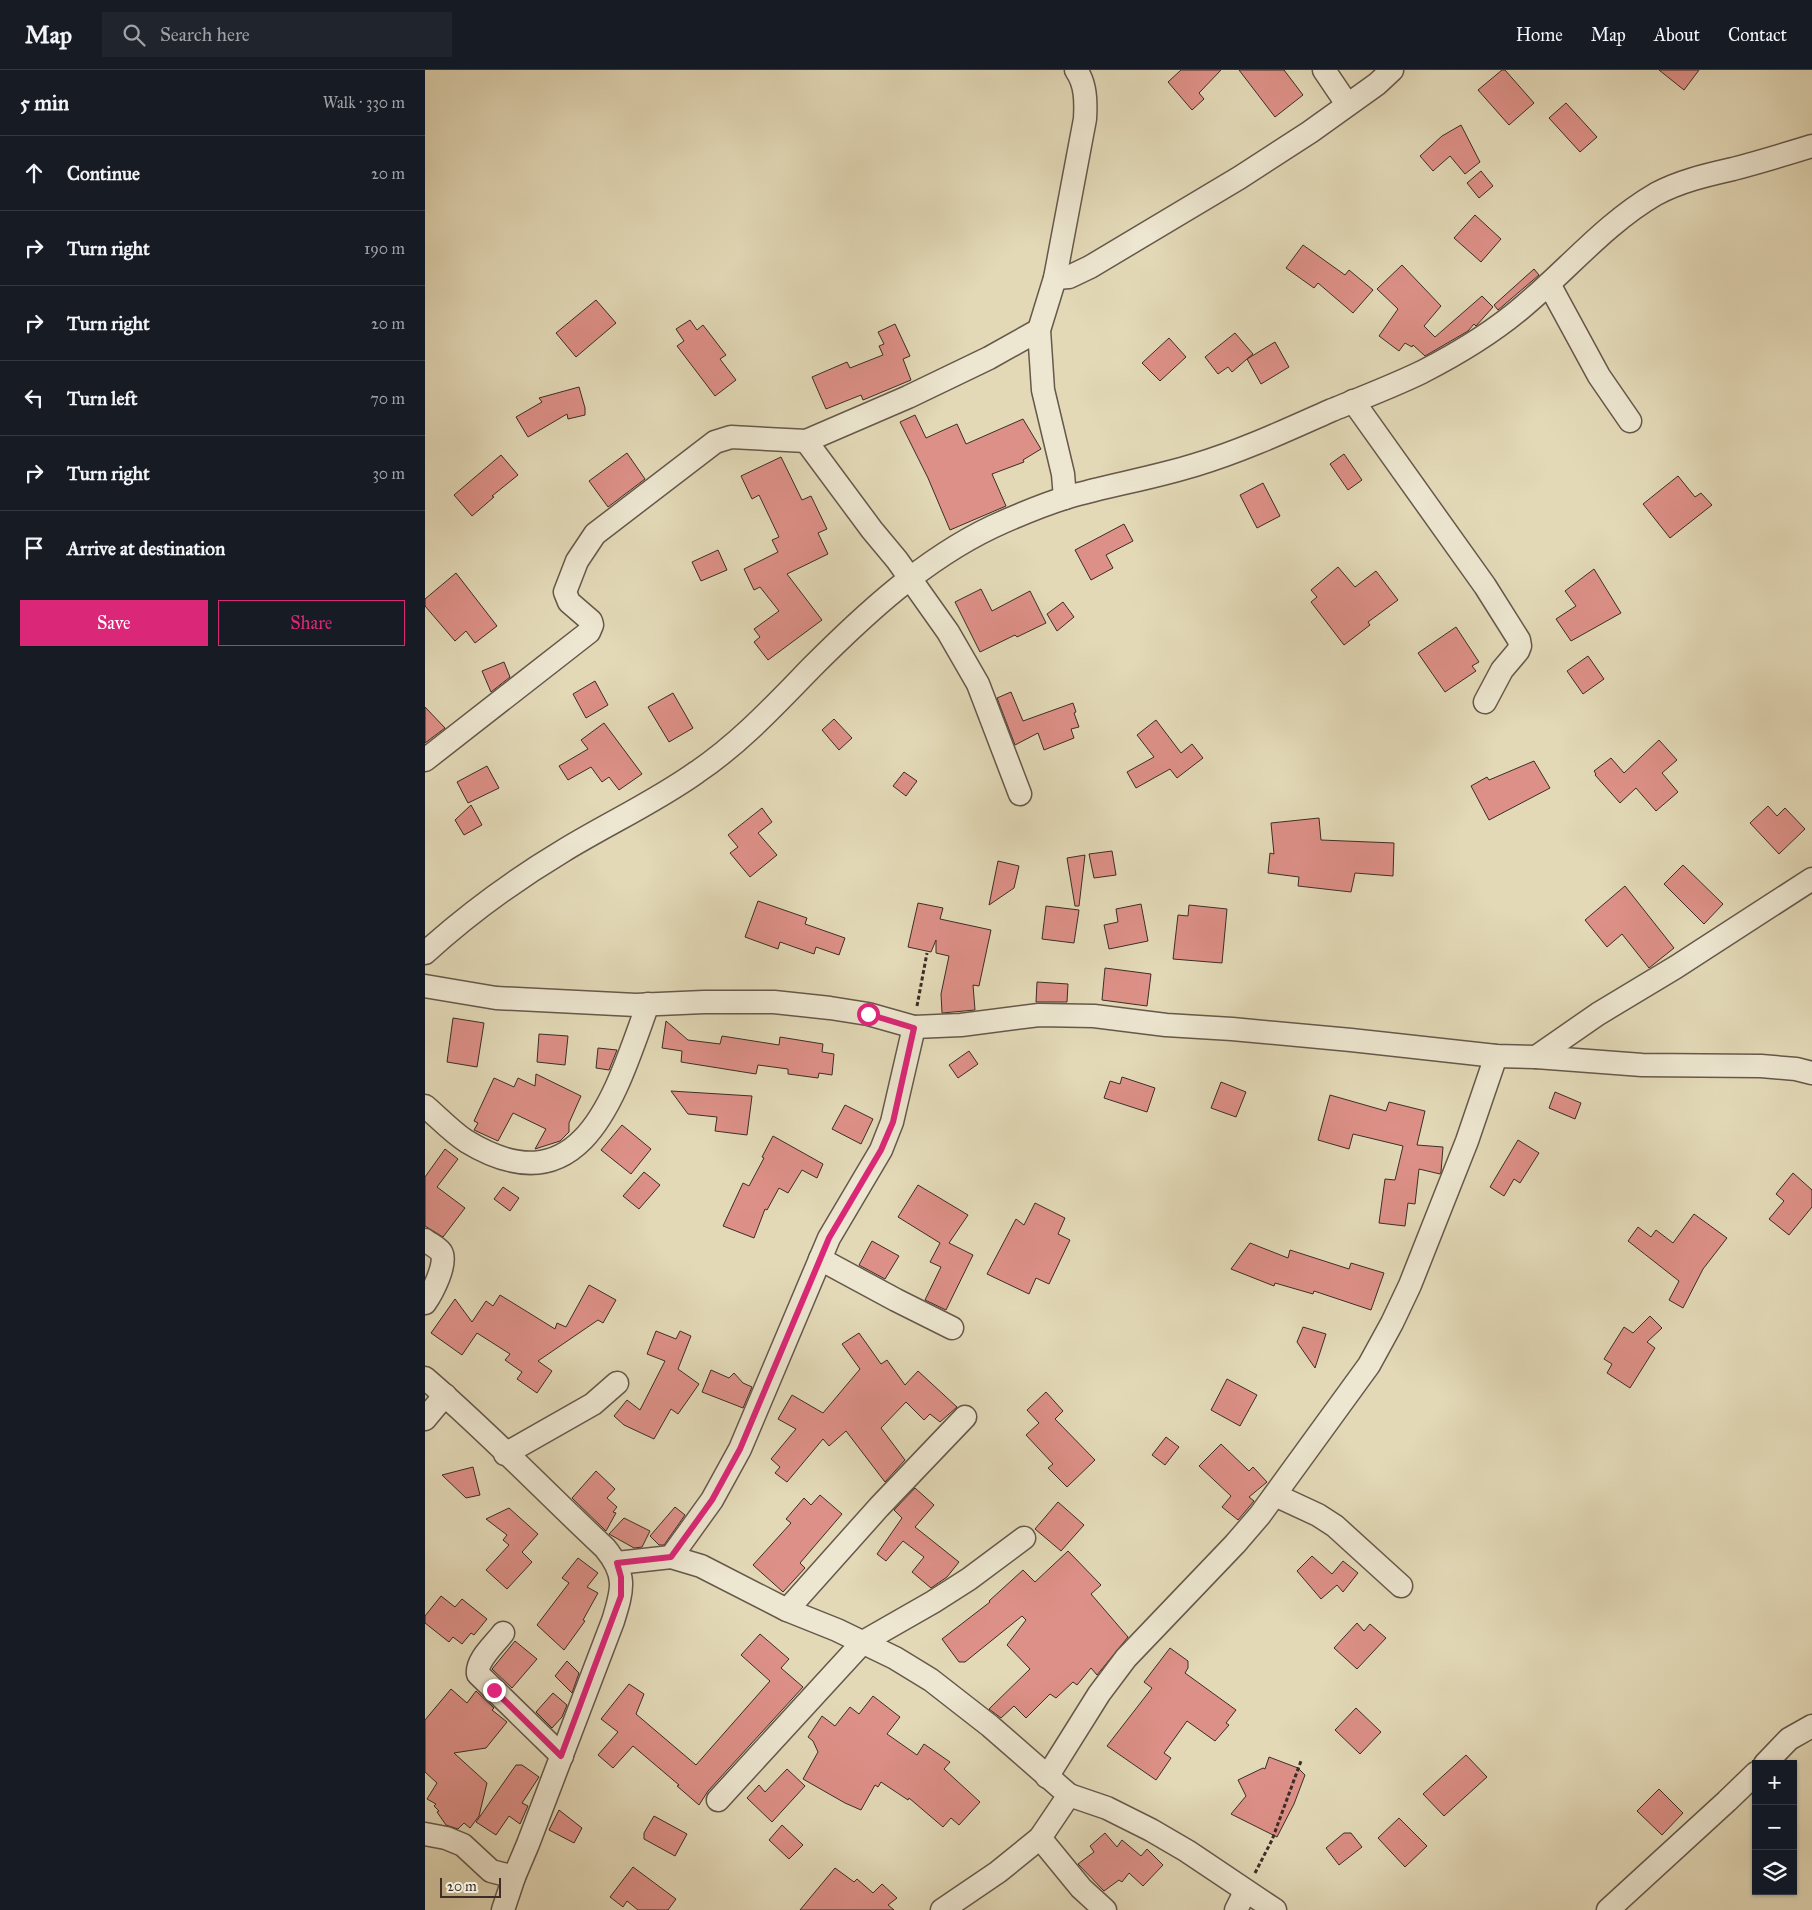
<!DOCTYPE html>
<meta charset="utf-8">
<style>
:root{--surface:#171b24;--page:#20242c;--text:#f1f3f6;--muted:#9ea1a6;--line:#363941;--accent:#db2777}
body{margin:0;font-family:"IM FELL Great Primer",serif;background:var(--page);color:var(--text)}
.controls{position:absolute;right:15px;bottom:15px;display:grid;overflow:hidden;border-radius:0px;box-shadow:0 1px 4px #0004}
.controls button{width:45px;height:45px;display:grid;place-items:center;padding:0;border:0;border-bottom:1px solid var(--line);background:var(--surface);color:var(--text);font:25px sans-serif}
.scale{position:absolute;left:15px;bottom:12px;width:61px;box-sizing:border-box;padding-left:5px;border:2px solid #3d2d27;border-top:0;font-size:14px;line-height:18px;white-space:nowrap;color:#3d2d27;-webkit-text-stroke:4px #ede6d0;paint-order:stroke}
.stop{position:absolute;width:15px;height:15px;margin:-11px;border:4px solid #db2777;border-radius:50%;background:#fff}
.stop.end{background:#db2777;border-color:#fff;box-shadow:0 1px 5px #0008}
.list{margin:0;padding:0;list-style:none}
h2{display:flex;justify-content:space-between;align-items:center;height:65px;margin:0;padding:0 20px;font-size:21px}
h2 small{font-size:16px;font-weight:400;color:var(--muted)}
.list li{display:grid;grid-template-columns:32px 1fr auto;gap:15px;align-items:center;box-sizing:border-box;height:75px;padding:0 20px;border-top:1px solid var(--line)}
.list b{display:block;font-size:19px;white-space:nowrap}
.list em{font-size:16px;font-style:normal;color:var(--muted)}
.actions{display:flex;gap:10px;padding:15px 20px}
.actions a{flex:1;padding:11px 0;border:1px solid var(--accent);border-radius:0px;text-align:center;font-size:18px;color:var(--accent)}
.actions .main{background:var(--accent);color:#fff}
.icon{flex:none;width:28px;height:28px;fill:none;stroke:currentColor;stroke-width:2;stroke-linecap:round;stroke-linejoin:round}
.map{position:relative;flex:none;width:1387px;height:1840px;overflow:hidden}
header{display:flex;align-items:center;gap:30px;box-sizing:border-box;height:70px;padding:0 25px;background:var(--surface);border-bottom:1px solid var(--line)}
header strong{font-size:24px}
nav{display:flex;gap:28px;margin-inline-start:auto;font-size:18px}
.search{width:350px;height:45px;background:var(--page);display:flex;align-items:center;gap:12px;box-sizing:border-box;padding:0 18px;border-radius:0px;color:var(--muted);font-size:19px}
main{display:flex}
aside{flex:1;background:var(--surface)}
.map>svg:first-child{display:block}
.building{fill:#dd9087;stroke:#3d2d27}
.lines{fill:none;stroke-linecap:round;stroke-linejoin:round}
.minor-casing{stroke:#66584b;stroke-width:25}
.path{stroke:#3d2d27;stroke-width:3;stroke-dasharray:4 2.5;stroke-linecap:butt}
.minor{stroke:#ede6d0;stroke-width:22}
.route{stroke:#db2777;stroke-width:6}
</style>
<header>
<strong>Map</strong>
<div class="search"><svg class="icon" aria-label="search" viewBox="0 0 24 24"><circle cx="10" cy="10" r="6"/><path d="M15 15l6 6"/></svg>Search here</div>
<nav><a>Home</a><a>Map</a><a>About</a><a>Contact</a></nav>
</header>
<main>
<aside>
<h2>5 min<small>Walk · 330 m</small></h2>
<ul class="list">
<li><svg class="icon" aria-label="ahead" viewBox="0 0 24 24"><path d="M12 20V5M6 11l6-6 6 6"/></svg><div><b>Continue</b></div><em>20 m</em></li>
<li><svg class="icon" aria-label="right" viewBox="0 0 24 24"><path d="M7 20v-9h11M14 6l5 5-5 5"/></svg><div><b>Turn right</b></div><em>190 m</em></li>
<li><svg class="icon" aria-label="right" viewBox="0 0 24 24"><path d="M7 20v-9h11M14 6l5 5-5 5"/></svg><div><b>Turn right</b></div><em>20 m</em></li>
<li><svg class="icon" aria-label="left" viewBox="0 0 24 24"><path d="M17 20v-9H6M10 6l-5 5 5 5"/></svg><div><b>Turn left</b></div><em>70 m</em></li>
<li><svg class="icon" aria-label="right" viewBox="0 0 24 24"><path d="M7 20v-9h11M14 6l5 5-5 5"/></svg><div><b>Turn right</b></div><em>30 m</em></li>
<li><svg class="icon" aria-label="arrive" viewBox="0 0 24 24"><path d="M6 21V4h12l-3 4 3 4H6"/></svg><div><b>Arrive at destination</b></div></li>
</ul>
<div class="actions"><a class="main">Save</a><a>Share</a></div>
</aside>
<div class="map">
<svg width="1387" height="1840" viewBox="0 0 1387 1840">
<rect width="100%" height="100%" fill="#e3d9b7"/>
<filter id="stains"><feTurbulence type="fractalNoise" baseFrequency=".004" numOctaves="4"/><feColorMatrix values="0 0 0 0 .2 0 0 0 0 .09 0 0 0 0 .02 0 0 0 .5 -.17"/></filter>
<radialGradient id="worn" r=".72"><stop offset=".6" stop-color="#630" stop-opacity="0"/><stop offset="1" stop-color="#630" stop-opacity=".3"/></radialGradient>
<g class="building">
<path d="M756,0H796L774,23L779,29L767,40L743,12Z"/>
<path d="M814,0H859L878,25L850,47Z"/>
<path d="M1077,0H1080L1109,33L1084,55L1053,20Z"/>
<path d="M1234,0H1274L1259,20Z"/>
<path d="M1141,33L1172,67L1155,82L1124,48Z"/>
<path d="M1036,55L1055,92L1040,104L1025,86L1008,101L995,86L1017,66Z"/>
<path d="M1056,101L1068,116L1054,128L1042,113Z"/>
<path d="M1050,145L1076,169L1056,192L1029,168Z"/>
<path d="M878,175L920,205L924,200L948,220L928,243L893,213L889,218L861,198Z"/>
<path d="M977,195L1016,236L999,256L1010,267L1057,226L1068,237L1051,256L1049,254L1043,261L1000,286L988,275L987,277L980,273L974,281L954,266L973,239L952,219Z"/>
<path d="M1109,199L1114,205L1073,240L1069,235Z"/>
<path d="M171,230L191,253L151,287L131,263Z"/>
<path d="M265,250L272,260L278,255L301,285L295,289L311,310L290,326L252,276L259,271L251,259Z"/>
<path d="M470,254L485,286L478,289L486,310L438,330L436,325L401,339L387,307L422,292L425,298L458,285L454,276L459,274L453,262Z"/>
<path d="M810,263L828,284L822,289L850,272L864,297L836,314L822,289L807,302L803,297L793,304L780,287Z"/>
<path d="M744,268L761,287L735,311L717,293Z"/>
<path d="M154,317L160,338V345L143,349L142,344L103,367L91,347L117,332L114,328Z"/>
<path d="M490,345L501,368L532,354L541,374L598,349L616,379L598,390L599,392L567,404L581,436L525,460L503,408L475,352Z"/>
<path d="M202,383L220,409L183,437L164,411Z"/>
<path d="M919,384L937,410L923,420L905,394Z"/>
<path d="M76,385L93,405L67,426L69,427L47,446L29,425Z"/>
<path d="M356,387L377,430L386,426L402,459L393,463L403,484L362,504L397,550L343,590L329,572L335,567L329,559L354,541L335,517L329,520L319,499L353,482L347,470L354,467L334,425L327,429L316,406Z"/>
<path d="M1253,406L1270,427L1276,423L1287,435L1245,468L1218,434Z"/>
<path d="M838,413L855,446L832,458L815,425Z"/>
<path d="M699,454L708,471L681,485L688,498L666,510L650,480Z"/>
<path d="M293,480L302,500L276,511L267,492Z"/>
<path d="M913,497L930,517L951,501L973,530L943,552L945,555L919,575L886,532L892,527L886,520Z"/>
<path d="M1169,499L1196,543L1146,571L1131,549L1151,536L1140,521Z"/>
<path d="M31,503L72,556L50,573L41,561L30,571L0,536V529Z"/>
<path d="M556,519L567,541L605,521L621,553L592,567L590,565L555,582L530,532Z"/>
<path d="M638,532L649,547L632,561L622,544Z"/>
<path d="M1031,557L1054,592L1047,596L1051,601L1020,622L993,583Z"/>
<path d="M1163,586L1179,609L1158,624L1142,601Z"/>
<path d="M79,592L85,607L66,622L57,601Z"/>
<path d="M170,611L183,635L161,648L148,624Z"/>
<path d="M586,622L598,651L648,633L651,642L649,643L654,657L646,659L649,668L619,680L613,663L590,675L572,628Z"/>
<path d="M248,623L268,658L244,672L223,637Z"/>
<path d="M0,637L20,658L0,673Z"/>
<path d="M409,649L427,668L414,680L397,660Z"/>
<path d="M731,650L756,683L767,674L778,688L752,708L745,699L711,718L702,702L729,687L712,665Z"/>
<path d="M179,653L217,704L194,720L184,707L177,712L166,697L143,710L134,696L163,679L156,670Z"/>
<path d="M1234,670L1252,690L1237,703L1253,722L1231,741L1211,718L1195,733L1170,705L1171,704L1169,701L1186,688L1199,703Z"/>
<path d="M1109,691L1125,718L1064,750L1046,716L1062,707L1064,710Z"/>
<path d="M62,696L74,718L43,733L32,712Z"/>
<path d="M479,702L492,711L481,726L468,716Z"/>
<path d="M46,735L57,755L39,765L30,750Z"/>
<path d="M1343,736L1352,746L1360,738L1380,759L1354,784L1325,753Z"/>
<path d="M337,738L347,752L333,763L352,785L325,807L305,783L313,777L303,765Z"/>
<path d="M894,748L896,770L969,773L968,806L930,803L926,822L873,816L874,807L843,803L845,783L849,784L846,753Z"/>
<path d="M687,781L691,805L669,808L664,784Z"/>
<path d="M660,785L654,836H650L642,788Z"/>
<path d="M573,791L594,796L589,818L564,835Z"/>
<path d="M1258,795L1298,834L1279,854L1239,814Z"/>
<path d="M1200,816L1249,878L1224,898L1197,864L1182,877L1160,850Z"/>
<path d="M333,831L382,848L380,854L420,868L414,885L391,877L389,884L355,872L353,879L320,867Z"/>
<path d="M493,833L518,838L515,849L566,860L554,916L548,915L550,940L517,943L516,924L524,886L511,883V870L506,882L483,877Z"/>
<path d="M716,834L723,871L684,879L679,855L693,852L691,839Z"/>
<path d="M764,835L802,839L797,893L748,889L753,845L763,846Z"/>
<path d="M621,836L654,840L649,873L617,869Z"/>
<path d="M680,898L726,904L722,936L677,930Z"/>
<path d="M612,912L643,914L642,932H611Z"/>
<path d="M28,948L59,953L52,997L22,992Z"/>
<path d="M241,951L263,970L295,974L297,966L354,975L355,967L398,974L397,982L409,984L407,1005L394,1003L393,1008L363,1004V999L333,995L331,1004L256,992L257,981L237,978Z"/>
<path d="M114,964L143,966L140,995L112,992Z"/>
<path d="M173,978L192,980L184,1000L171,998Z"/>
<path d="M544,981L553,994L533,1008L524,995Z"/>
<path d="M111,1004L156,1026L144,1053V1062L135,1071L110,1079L121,1059L88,1043L73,1071L49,1060L53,1053L49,1051L69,1008L89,1017L93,1008L110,1016Z"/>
<path d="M697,1007L730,1018L722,1042L679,1028L685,1011L695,1014Z"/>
<path d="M796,1012L821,1022L811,1047L786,1038Z"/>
<path d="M246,1021L327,1026L322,1065L290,1061L292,1047L263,1044Z"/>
<path d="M1130,1022L1156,1033L1150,1049L1124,1038Z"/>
<path d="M905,1025L961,1041L964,1032L1000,1041L992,1075L1018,1077L1016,1102L1015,1104L994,1099L990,1134L983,1133L980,1156L954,1153L960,1109L970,1110L978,1076L928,1064L924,1079L893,1070Z"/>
<path d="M420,1035L448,1049L436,1074L407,1059Z"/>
<path d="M197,1055L226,1079L206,1104L176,1080Z"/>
<path d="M348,1066L398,1094L392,1108L377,1100L363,1123L354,1118L342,1140L340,1139L329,1168L298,1156L318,1113L324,1116L339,1088L337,1087Z"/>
<path d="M1093,1070L1114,1083L1095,1113L1089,1109L1079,1126L1065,1117Z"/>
<path d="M20,1079L33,1089L12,1117L40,1138L18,1167L0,1156V1107Z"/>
<path d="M219,1102L235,1115L214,1139L198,1126Z"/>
<path d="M1368,1103L1387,1120V1137L1364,1165L1344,1149L1359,1131L1351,1124Z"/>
<path d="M493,1115L543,1145L524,1173L548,1185L521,1240L500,1230L516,1197L505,1192L515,1173L473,1147Z"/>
<path d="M78,1117L94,1128L85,1141L69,1129Z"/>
<path d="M610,1133L640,1148L633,1164L645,1170L624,1214L611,1208L604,1224L562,1204L591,1149L599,1155Z"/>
<path d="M1269,1144L1302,1168L1278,1199L1258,1238L1244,1230L1254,1211L1203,1171L1213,1157L1226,1167L1231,1160L1248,1173Z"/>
<path d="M447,1171L474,1186L460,1209L434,1195Z"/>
<path d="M825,1173L863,1188L865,1180L924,1199L926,1193L959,1203L946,1240L889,1221L888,1224L850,1213L849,1216L806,1199Z"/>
<path d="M164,1215L191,1230L178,1253L173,1250L113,1291L127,1301L112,1323L92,1309L97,1302L80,1290L85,1284L52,1263L37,1285L6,1263L30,1229L47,1252L61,1231L68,1236L75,1225L130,1259L132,1253L141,1257Z"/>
<path d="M1225,1246L1237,1258L1222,1272L1230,1278L1205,1318L1182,1303L1187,1294L1179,1289L1199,1257L1208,1263Z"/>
<path d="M878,1257L901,1264L890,1298L872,1272Z"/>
<path d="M231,1261L251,1269L255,1261L266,1266L253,1299L274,1314L253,1344L246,1339L229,1369L199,1355L189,1346L202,1330L215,1340L240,1291L222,1284Z"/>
<path d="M434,1263L456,1294L462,1290L480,1315L493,1301L532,1337L515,1352L505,1344L499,1350L481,1332L456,1358L480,1390L460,1412L421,1361L404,1376L398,1369L362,1412L350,1403L355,1397L346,1389L371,1359L353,1349L367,1325L398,1343L435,1299L417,1274Z"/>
<path d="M286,1300L304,1308L309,1303L318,1313L327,1317L318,1338L277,1322Z"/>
<path d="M802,1309L832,1325L815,1356L786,1340Z"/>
<path d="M621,1322L638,1341L630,1349L670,1390L642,1417L623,1398L628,1394L601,1365L614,1353L602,1340Z"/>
<path d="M741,1367L754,1377L740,1395L727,1385Z"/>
<path d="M796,1374L824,1401L828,1397L842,1412L824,1427L829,1431L813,1450L797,1437L806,1426L774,1396Z"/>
<path d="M48,1397L55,1425L41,1428L17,1405Z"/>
<path d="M171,1401L190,1419L182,1428L192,1437L188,1442L191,1443L181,1461L147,1428Z"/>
<path d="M490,1418L509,1435L490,1457L534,1492L522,1507L506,1518L487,1502L499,1487L478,1471L461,1491L452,1484L477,1448L469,1440Z"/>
<path d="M395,1425L417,1444L375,1493L380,1498L358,1522L328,1495L366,1453L361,1449L379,1428L386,1435Z"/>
<path d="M633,1432L659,1455L636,1481L610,1459Z"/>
<path d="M250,1437L260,1445L239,1475H234L225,1466Z"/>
<path d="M84,1438L113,1464L97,1482L107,1492L82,1519L61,1500L84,1475L78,1470L82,1465L61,1449Z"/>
<path d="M199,1448L225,1461L217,1477L209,1478L184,1464Z"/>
<path d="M643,1481L676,1515L666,1524L703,1567L672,1605L666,1598L652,1615L648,1612L631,1628L625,1624L601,1648L589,1636L576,1648L564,1639L605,1599L582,1575L601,1550L597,1546L540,1592H534L517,1569L565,1532L564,1531L598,1500L610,1512Z"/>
<path d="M887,1486L907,1504L918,1491L933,1503L918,1522L912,1515L896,1529L872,1501Z"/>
<path d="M153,1488L173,1503L162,1517L173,1523L158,1550L160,1551L139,1580L112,1555L144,1513L137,1508Z"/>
<path d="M16,1526L30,1537L37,1529L62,1549L49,1565L46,1563L37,1574L28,1567L24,1572L0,1553V1546Z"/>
<path d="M932,1553L939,1561L945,1554L961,1568L932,1599L909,1578Z"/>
<path d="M335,1564L364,1589L356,1598L378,1617L283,1721L274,1735L252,1716L254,1715L208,1676L188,1698L173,1685L193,1662L176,1649L204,1614L219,1624L211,1644L271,1695L345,1611L316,1585Z"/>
<path d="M90,1571L112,1589L87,1618L67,1599Z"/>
<path d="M745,1578L763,1591V1598L760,1603L811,1640L801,1653L804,1655L790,1671L762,1651L739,1683L746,1688L731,1710L682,1676L727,1618L719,1612Z"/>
<path d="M142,1591L154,1603L147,1623L130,1606Z"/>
<path d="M26,1619L42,1633L51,1621L69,1638L67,1640L82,1652L61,1678L29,1683L62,1713L54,1746L45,1758L39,1753L33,1759L21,1755L12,1742L14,1741L9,1736L11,1734L2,1729L12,1713L0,1702V1650Z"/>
<path d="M128,1623L142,1635L137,1647L127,1658L111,1642Z"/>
<path d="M448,1626L475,1647L462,1664L492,1685L499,1674L525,1692L519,1699L555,1732L534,1755L526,1748L518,1757L484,1728L483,1730L456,1712L453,1717L450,1715L436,1740L420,1733L378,1709L393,1682L388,1671L383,1667L397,1646L410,1656L425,1637L434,1644Z"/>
<path d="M931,1638L956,1662L935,1684L910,1660Z"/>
<path d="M1041,1685L1062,1707L1019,1746L998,1724Z"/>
<path d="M844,1687L873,1698L880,1705L869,1734L852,1767L806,1744L821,1726L813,1710L838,1698L840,1699Z"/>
<path d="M91,1695H97L114,1707L97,1733L103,1736L95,1754L84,1746L71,1765L51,1752Z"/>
<path d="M362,1699L380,1716L347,1752L322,1728L334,1715L340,1722Z"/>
<path d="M1234,1719L1258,1743L1237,1765L1212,1741Z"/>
<path d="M134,1740L157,1758L149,1773L124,1760Z"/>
<path d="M229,1746L262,1764L250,1786L219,1769V1763Z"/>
<path d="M974,1748L1002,1776L980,1797L953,1768Z"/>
<path d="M357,1755L378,1775L364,1789L344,1770Z"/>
<path d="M680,1763L692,1777L697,1770L716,1786L722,1779L738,1795L718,1816L704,1803L697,1812L694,1810L679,1821L653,1794L669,1782L665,1776Z"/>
<path d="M919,1763H926L937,1777L914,1795L901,1778Z"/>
<path d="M208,1797L251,1829L243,1840H213L202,1831L198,1837L185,1827Z"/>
<path d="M410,1798L429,1812L432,1809L448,1823L457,1814L472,1828L463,1835L469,1840H375Z"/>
</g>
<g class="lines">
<defs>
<g id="minor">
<path d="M899,0L922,34"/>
<path d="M630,208L644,207L665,197L814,108L885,62L952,14L967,0"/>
<path d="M1124,214L1174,306L1205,351"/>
<path d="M928,331L1060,516L1094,570L1095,576L1093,581L1077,600L1060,632"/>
<path d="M381,371L447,460L472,490L523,562L553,614L595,724"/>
<path d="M640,428L638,404L618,320L614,260L630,208L660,49C661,32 661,14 651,0"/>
<path d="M0,690L164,562L167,555L166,551L144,532L140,522L152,491L170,464L290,372L306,367L381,371L483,327L564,288L614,260"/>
<path d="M0,883C43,844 88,811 138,781C182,754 230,732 272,702C315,673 351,634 387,597C440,544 498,490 567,457C591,446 617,435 643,427C685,415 728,408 770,395C817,381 862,360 907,340C937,328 968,316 997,302C1034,283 1069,262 1100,235C1143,199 1181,153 1231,124C1255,111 1282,105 1308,99C1335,92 1361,84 1387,76"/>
<path d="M0,916L71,928L211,935L279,932H349L405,938L443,944L489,957L536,955L614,945L669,946L741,955L807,959L926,970L1071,986L1111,987L1217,995L1336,996L1371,999L1387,1003"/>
<path d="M1111,987L1173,944L1251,897L1387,809"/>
<path d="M0,1036C13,1047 27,1062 41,1071C159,1143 191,1021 223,934"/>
<path d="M0,1170C5,1174 12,1177 16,1182C23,1193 7,1223 0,1233"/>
<path d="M395,1189L471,1230L527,1258"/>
<path d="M0,1308C63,1362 120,1422 180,1478C202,1505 198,1519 188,1551L103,1774L89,1807L78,1840"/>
<path d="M0,1349L20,1325"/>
<path d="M80,1384L168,1334L192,1313"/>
<path d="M850,1425L893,1445L910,1456L976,1516"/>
<path d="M246,1487L287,1430L315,1379L404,1168L456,1080L467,1052L489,957"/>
<path d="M192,1493L246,1487L276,1496L362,1540L412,1560L470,1588L506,1610L565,1656L644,1725L615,1768L573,1802L517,1840"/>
<path d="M362,1540L454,1437L540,1347"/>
<path d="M78,1563C70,1574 51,1590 53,1604L137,1686"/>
<path d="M1340,1694L1364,1669L1387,1656"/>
<path d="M622,1707L674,1624L701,1588L810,1474L835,1445L944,1295L967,1253L985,1215L1042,1071L1071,986"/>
<path d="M644,1725L682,1738L726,1760L762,1781L850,1840"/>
<path d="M293,1730L438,1572L508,1532L544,1509L599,1468"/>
<path d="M0,1764L21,1768L38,1775L66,1801L89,1807"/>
<path d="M615,1768L656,1818L680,1840"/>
<path d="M811,1840L820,1822"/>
<path d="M1183,1840L1302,1731L1331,1703"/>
</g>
</defs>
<use href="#minor" class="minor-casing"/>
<g class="path">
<path d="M492,936L502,883"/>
<path d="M830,1803L847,1770L876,1691"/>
</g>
<use href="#minor" class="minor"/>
</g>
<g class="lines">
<path class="route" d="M69,1620L136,1686L196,1526V1507L192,1493L246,1487L287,1430L315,1379L404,1168L456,1080L468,1052L489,958L443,944"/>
</g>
<rect width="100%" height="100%" filter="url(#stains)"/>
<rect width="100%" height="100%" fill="url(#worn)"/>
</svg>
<div class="controls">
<button>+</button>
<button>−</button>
<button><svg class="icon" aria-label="layers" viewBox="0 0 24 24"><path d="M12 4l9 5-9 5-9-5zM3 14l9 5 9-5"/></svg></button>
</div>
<div class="scale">20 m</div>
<div class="stop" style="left:443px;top:944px"></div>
<div class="stop end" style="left:69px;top:1620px"></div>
</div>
</main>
